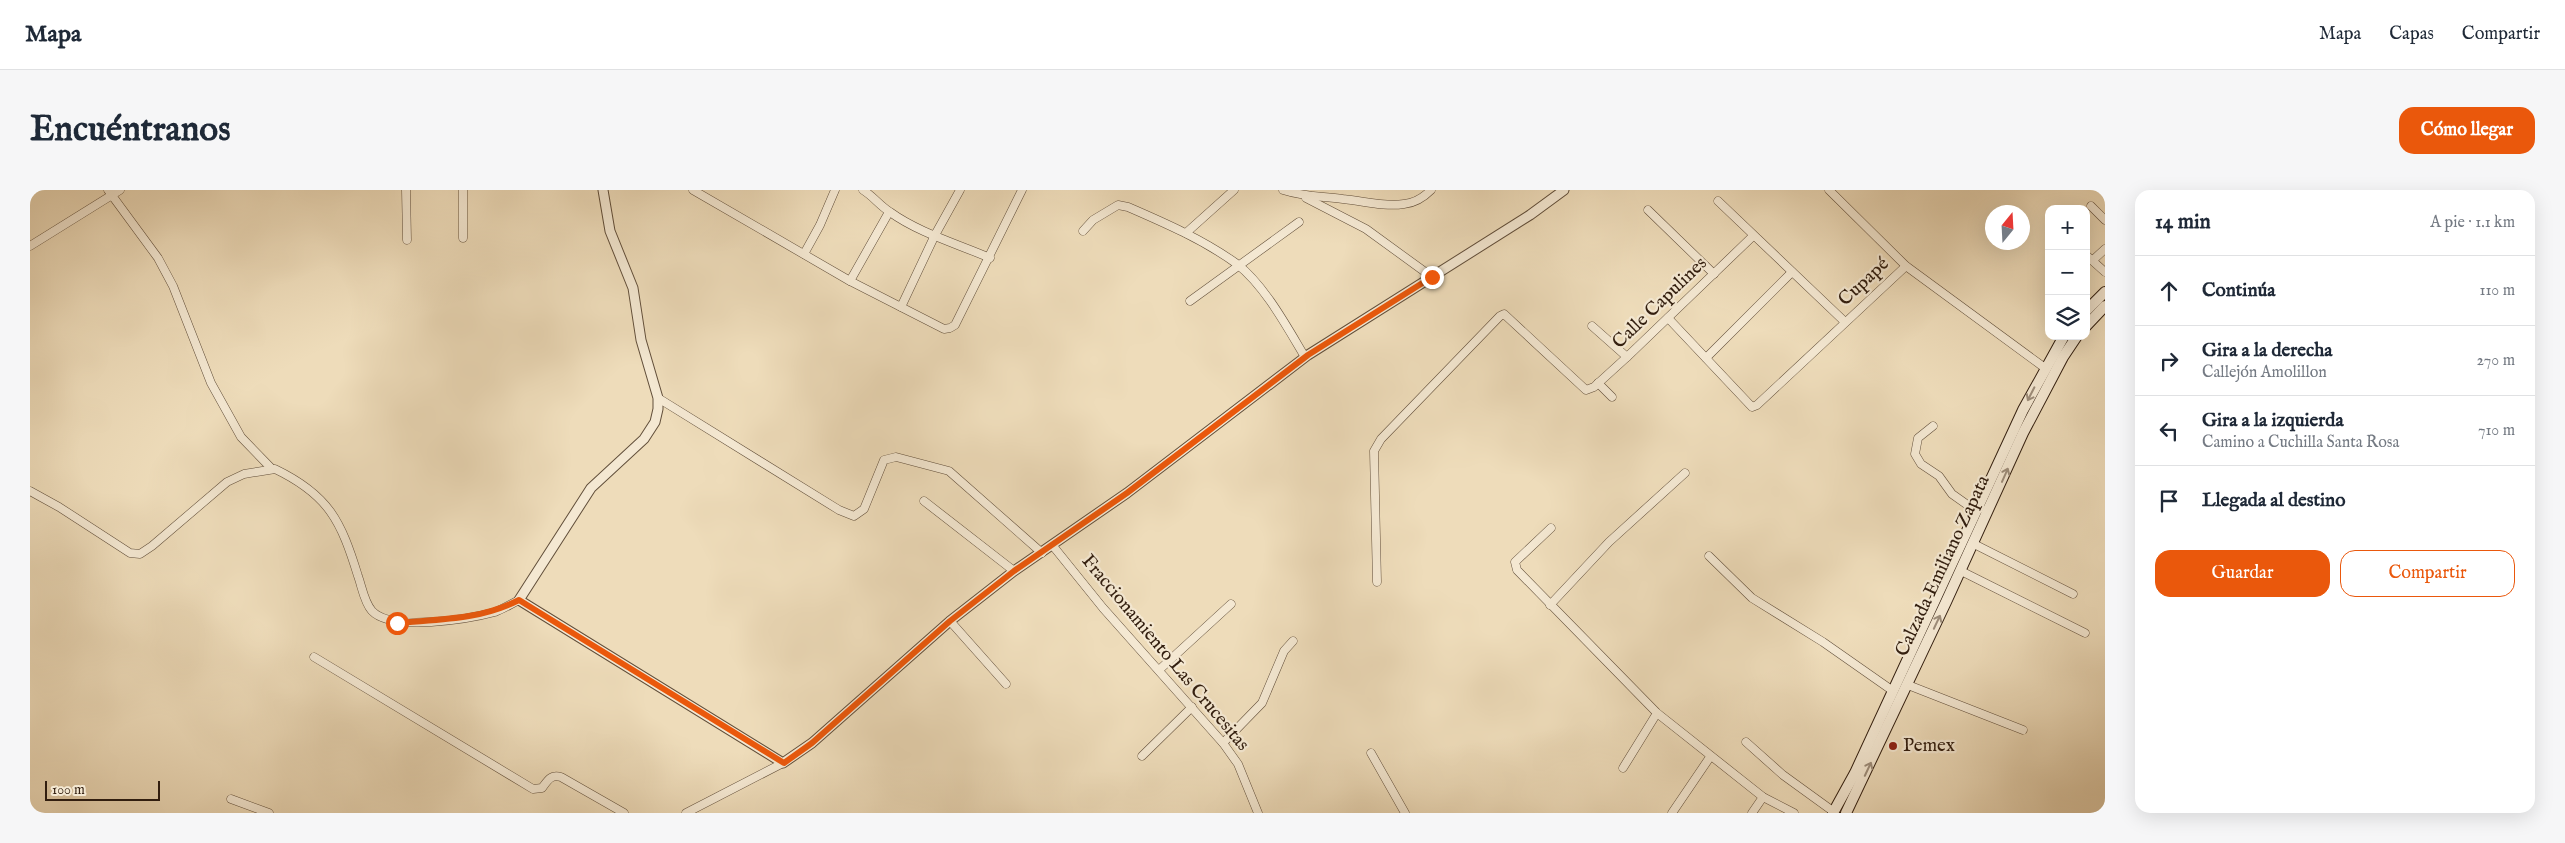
<!DOCTYPE html>
<html lang="es">
<meta charset="utf-8">
<style>
:root{--surface:#fff;--page:#f6f6f7;--text:#1f2937;--muted:#747a83;--line:#e0e1e3;--accent:#ea580c}
body{margin:0;font-family:"IM FELL English",serif;background:var(--page);color:var(--text)}
.controls{position:absolute;right:15px;top:15px;display:grid;overflow:hidden;border-radius:10px;box-shadow:0 5px 20px #0002}
.controls button{width:45px;height:45px;display:grid;place-items:center;padding:0;border:0;border-bottom:1px solid var(--line);background:var(--surface);color:var(--text);font:25px sans-serif}
.compass{position:absolute;left:1955px;top:15px;width:45px;height:45px;border-radius:50%;background:var(--surface);box-shadow:0 5px 20px #0002;rotate:18deg}
.scale{position:absolute;left:15px;bottom:12px;width:115px;box-sizing:border-box;padding-left:5px;border:2px solid #321e0f;border-top:0;font-size:14px;line-height:18px;white-space:nowrap;color:#321e0f;-webkit-text-stroke:4px #f4e8d2;paint-order:stroke}
.stop{position:absolute;width:15px;height:15px;margin:-11px;border:4px solid #ea580c;border-radius:50%;background:#fff}
.stop.end{background:#ea580c;border-color:#fff;box-shadow:0 1px 5px #0008}
.list{margin:0;padding:0;list-style:none}
h2{display:flex;justify-content:space-between;align-items:center;height:65px;margin:0;padding:0 20px;font-size:21px}
h2 small{font-size:16px;font-weight:400;color:var(--muted)}
.list li{display:grid;grid-template-columns:32px 1fr auto;gap:15px;align-items:center;box-sizing:border-box;height:70px;padding:0 20px;border-top:1px solid var(--line)}
.list b{display:block;font-size:19px;white-space:nowrap}
.list p{margin:0;font-size:16px;white-space:nowrap;color:var(--muted)}
.list em{font-size:16px;font-style:normal;color:var(--muted)}
.actions{display:flex;gap:10px;padding:15px 20px}
.actions a{flex:1;padding:11px 0;border:1px solid var(--accent);border-radius:15px;text-align:center;font-size:18px;color:var(--accent)}
.actions .main{background:var(--accent);color:#fff}
.icon{flex:none;width:28px;height:28px;fill:none;stroke:currentColor;stroke-width:2;stroke-linecap:round;stroke-linejoin:round}
.map{position:relative;flex:none;width:2075px;height:623px;overflow:hidden;border-radius:15px}
header{display:flex;align-items:center;gap:30px;box-sizing:border-box;height:70px;padding:0 25px;background:var(--surface);border-bottom:1px solid var(--line)}
header strong{font-size:24px}
nav{display:flex;gap:28px;margin-inline-start:auto;font-size:18px}
.intro{display:flex;align-items:center;justify-content:space-between;box-sizing:border-box;height:120px;padding:0 30px}
h1{margin:0;font-size:35px}
.button{padding:12px 22px;border-radius:15px;background:var(--accent);color:#fff;font-size:18px;font-weight:700}
main{display:flex;gap:30px;padding:0 30px}
aside{flex:1;background:var(--surface);border-radius:15px;box-shadow:0 5px 20px #0002}
.map>svg:first-child{display:block}
.lines{fill:none;stroke-linecap:round;stroke-linejoin:round}
.minor-casing{stroke:#614e3a;stroke-width:9}
.tertiary-casing{stroke:#614e3a;stroke-width:11}
.secondary-casing{stroke:#321e0f;stroke-width:12}
.minor{stroke:#f4e8d2;stroke-width:8}
.tertiary{stroke:#f4e8d2;stroke-width:9}
.secondary{stroke:#f4e8d2;stroke-width:10}
.oneway{stroke:#9d8d7a}
.route{stroke:#ea580c;stroke-width:6}
.poi-dot{fill:#8f2418;stroke:#f4e8d2;stroke-width:2}
.labels{text-anchor:middle;dominant-baseline:central;stroke-width:4.5;stroke-linejoin:round;paint-order:stroke}
.street-label{font-size:19px;fill:#321e0f;stroke:#f4e8d2}
.poi-label{font-size:19px;fill:#321e0f;stroke:#f4e8d2;text-anchor:start}
</style>
<header>
<strong>Mapa</strong>
<nav><a>Mapa</a><a>Capas</a><a>Compartir</a></nav>
</header>
<div class="intro"><h1>Encuéntranos</h1><a class="button">Cómo llegar</a></div>
<main>
<div class="map">
<svg width="2075" height="623" viewBox="0 0 2075 623">
<rect width="100%" height="100%" fill="#eedcba"/>
<filter id="stains"><feTurbulence type="fractalNoise" baseFrequency=".004" numOctaves="4"/><feColorMatrix values="0 0 0 0 .2 0 0 0 0 .09 0 0 0 0 .02 0 0 0 .5 -.17"/></filter>
<radialGradient id="worn" r=".72"><stop offset=".6" stop-color="#630" stop-opacity="0"/><stop offset="1" stop-color="#630" stop-opacity=".3"/></radialGradient>
<g class="lines">
<defs>
<g id="minor">
<path d="M78,0L128,68L143,96L181,193L211,247L242,279"/>
<path d="M376,0L377,50"/>
<path d="M663,0L820,91L914,139L920,138L925,135L992,0"/>
<path d="M833,0C843,6 850,16 860,22C889,43 928,54 960,68"/>
<path d="M1253,0C1275,7 1290,6 1313,9C1334,11 1354,17 1374,14C1385,13 1394,7 1401,0"/>
<path d="M1799,0L1876,76L2015,178"/>
<path d="M1276,8L1336,39L1402,87"/>
<path d="M1688,11L1815,132"/>
<path d="M2061,16L2075,30"/>
<path d="M1618,20L1684,84"/>
<path d="M1053,41L1063,30L1088,15L1098,17C1135,33 1174,50 1207,74C1235,96 1257,137 1275,167"/>
<path d="M1156,43L1204,0"/>
<path d="M433,48V0"/>
<path d="M0,56L90,0"/>
<path d="M774,64L790,35L805,0"/>
<path d="M2056,65L2075,82"/>
<path d="M2063,70L2075,59"/>
<path d="M820,91L859,22"/>
<path d="M1160,111L1269,32"/>
<path d="M871,117L905,45L930,0"/>
<path d="M1638,128L1722,217L1727,215L1876,76"/>
<path d="M1562,136L1597,167"/>
<path d="M1676,168L1762,82"/>
<path d="M1568,193L1582,207"/>
<path d="M628,208L809,320L824,326L834,319L854,270L866,267L919,281L1012,363"/>
<path d="M1903,236L1888,248L1885,264L1891,274L1909,286L1922,304L1946,321"/>
<path d="M0,301L29,317L100,363L110,364L122,356L197,292L214,284L245,279C299,305 311,331 328,386C332,397 334,412 342,421C362,442 439,429 465,422C473,419 481,414 489,410"/>
<path d="M894,311L984,381"/>
<path d="M1521,338L1485,372L1487,380L1627,523L1733,607L1764,623"/>
<path d="M1944,354L2043,404"/>
<path d="M1023,356L1073,418L1193,553L1208,574L1228,623"/>
<path d="M1679,366L1722,408L1793,452L1863,501"/>
<path d="M1931,381L2055,443"/>
<path d="M1347,392L1344,261L1351,249L1470,126L1474,124L1556,200L1564,197L1597,167L1723,46"/>
<path d="M1520,415L1579,352L1655,283"/>
<path d="M920,431L976,494"/>
<path d="M284,467L503,599L512,598C518,590 521,584 531,587L594,623"/>
<path d="M1129,480L1201,414"/>
<path d="M1878,495L1993,540"/>
<path d="M1716,552L1753,585L1804,622"/>
<path d="M1193,553L1232,513L1254,461L1263,451"/>
<path d="M1341,563L1375,623"/>
<path d="M1112,566L1162,517"/>
<path d="M1593,578L1627,523"/>
<path d="M201,609L239,623"/>
<path d="M656,623L753,573"/>
<path d="M1642,623L1680,567"/>
<path d="M1722,623L1733,607"/>
</g>
<path id="tertiary" d="M573,0L580,41L603,98L611,150L628,208V219L625,232L614,249L561,298L489,410L753,573L782,553L920,431L984,381L1097,303L1278,165L1500,25L1534,0"/>
<g id="secondary">
<path d="M2056,121L2075,102"/>
<path d="M2056,136L2075,116"/>
<path d="M1803,623L1825,583L1993,220L2034,146"/>
<path d="M1816,623L1916,412L1993,243L2033,167L2047,146"/>
</g>
</defs>
<use href="#minor" class="minor-casing"/>
<use href="#tertiary" class="tertiary-casing"/>
<use href="#secondary" class="secondary-casing"/>
<use href="#minor" class="minor"/>
<use href="#tertiary" class="tertiary"/>
<use href="#secondary" class="secondary"/>
</g>
<defs><path id="oneway-shaft" d="M-6 0H5M1.5-3L5.5 0L1.5 3" fill="none" stroke-width="1.6" stroke-linecap="round" stroke-linejoin="round" transform="scale(1.25)"/></defs>
<g class="oneway">
<use href="#oneway-shaft" transform="translate(2001 204) rotate(117)"/>
<use href="#oneway-shaft" transform="translate(1975 285) rotate(-66)"/>
<use href="#oneway-shaft" transform="translate(1907 432) rotate(-65)"/>
<use href="#oneway-shaft" transform="translate(1838 579) rotate(-65)"/>
</g>
<g class="lines">
<path class="route" d="M367,433C411,429 449,430 489,410L754,573L782,553L920,431L984,381L1097,303L1278,165L1402,87"/>
</g>
<circle class="poi-dot" cx="1863" cy="556" r="5"/>
<g class="labels">
<g class="street-label">
<text transform="translate(1834 92) rotate(-43)">Cupapé</text>
<text transform="translate(1630 113) rotate(-44)">Calle Capulines</text>
<text transform="translate(1913 376) rotate(-65)">Calzada Emiliano Zapata</text>
<text transform="translate(1135 463) rotate(50)">Fraccionamiento Las Crucesitas</text>
</g>
<g class="poi-label">
<text x="1873" y="556">Pemex</text>
</g>
</g>
<rect width="100%" height="100%" filter="url(#stains)"/>
<rect width="100%" height="100%" fill="url(#worn)"/>
</svg>
<div class="controls">
<button>+</button>
<button>−</button>
<button><svg class="icon" aria-label="layers" viewBox="0 0 24 24"><path d="M12 4l9 5-9 5-9-5zM3 14l9 5 9-5"/></svg></button>
</div>
<svg class="compass" viewBox="-18 -18 36 36"><path d="M0-13l5 13h-10z" fill="#e53935"/><path d="M0 13l5-13h-10z" fill="#747a83"/></svg>
<div class="scale">100 m</div>
<div class="stop" style="left:367px;top:433px"></div>
<div class="stop end" style="left:1402px;top:87px"></div>
</div>
<aside>
<h2>14 min<small>A pie · 1.1 km</small></h2>
<ul class="list">
<li><svg class="icon" aria-label="ahead" viewBox="0 0 24 24"><path d="M12 20V5M6 11l6-6 6 6"/></svg><div><b>Continúa</b></div><em>110 m</em></li>
<li><svg class="icon" aria-label="right" viewBox="0 0 24 24"><path d="M7 20v-9h11M14 6l5 5-5 5"/></svg><div><b>Gira a la derecha</b><p>Callejón Amolillon</p></div><em>270 m</em></li>
<li><svg class="icon" aria-label="left" viewBox="0 0 24 24"><path d="M17 20v-9H6M10 6l-5 5 5 5"/></svg><div><b>Gira a la izquierda</b><p>Camino a Cuchilla Santa Rosa</p></div><em>710 m</em></li>
<li><svg class="icon" aria-label="arrive" viewBox="0 0 24 24"><path d="M6 21V4h12l-3 4 3 4H6"/></svg><div><b>Llegada al destino</b></div></li>
</ul>
<div class="actions"><a class="main">Guardar</a><a>Compartir</a></div>
</aside>
</main>
